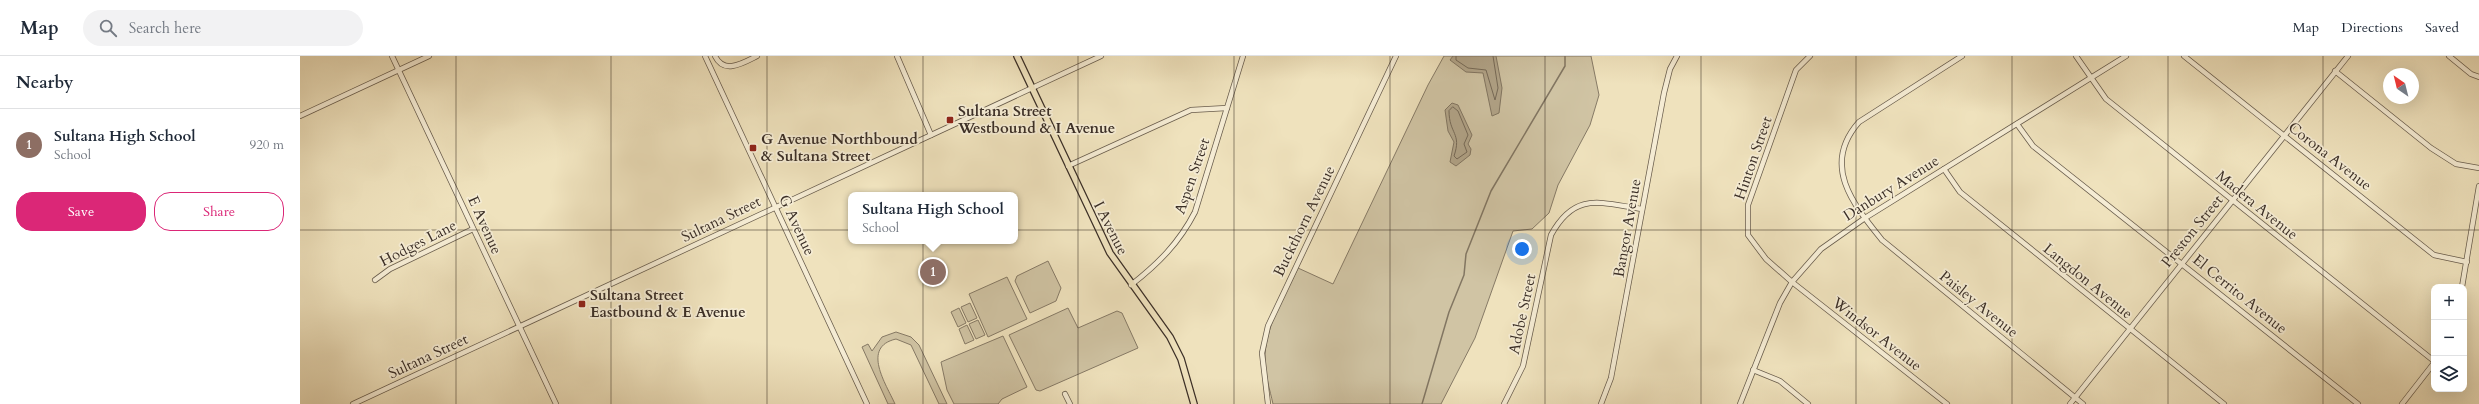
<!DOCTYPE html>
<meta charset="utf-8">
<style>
:root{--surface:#fff;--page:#f2f2f3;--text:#1f2937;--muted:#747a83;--line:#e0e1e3;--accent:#db2777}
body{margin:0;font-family:Cardo,serif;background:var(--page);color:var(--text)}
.controls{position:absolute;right:12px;bottom:12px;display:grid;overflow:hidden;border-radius:8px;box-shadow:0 4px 16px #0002}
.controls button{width:36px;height:36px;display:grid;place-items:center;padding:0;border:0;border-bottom:1px solid var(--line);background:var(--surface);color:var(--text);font:20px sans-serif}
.compass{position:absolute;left:2083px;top:12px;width:36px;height:36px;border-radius:50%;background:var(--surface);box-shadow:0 4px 16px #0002;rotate:325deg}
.you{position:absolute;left:1222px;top:193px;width:14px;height:14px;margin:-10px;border:3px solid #fff;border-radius:50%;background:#1a73e8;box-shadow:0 0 0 6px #1a73e833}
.badge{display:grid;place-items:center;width:26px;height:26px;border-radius:50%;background:var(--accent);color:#fff;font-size:13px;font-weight:700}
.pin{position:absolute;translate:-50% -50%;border:2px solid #fff;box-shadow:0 1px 4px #0006}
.popup{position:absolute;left:548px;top:136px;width:170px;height:52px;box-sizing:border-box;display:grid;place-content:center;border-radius:8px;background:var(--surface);filter:drop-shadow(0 1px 3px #0005);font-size:13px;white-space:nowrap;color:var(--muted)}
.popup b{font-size:15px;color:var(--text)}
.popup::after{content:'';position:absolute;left:50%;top:100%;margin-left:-8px;border:8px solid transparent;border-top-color:var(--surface)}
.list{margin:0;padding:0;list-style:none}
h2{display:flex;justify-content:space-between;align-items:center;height:52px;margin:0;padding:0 16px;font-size:17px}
h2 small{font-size:13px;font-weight:400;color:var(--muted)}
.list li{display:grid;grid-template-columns:26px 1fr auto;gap:12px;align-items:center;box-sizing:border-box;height:72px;padding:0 16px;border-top:1px solid var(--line)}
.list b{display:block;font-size:15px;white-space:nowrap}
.list p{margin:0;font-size:13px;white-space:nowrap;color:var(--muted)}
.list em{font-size:13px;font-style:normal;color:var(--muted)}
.actions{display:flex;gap:8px;padding:12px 16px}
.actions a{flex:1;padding:9px 0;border:1px solid var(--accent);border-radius:16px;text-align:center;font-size:14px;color:var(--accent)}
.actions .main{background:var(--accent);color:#fff}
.icon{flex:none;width:22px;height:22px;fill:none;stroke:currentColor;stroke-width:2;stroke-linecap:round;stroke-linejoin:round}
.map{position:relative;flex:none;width:2179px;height:348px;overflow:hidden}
header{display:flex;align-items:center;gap:24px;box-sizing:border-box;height:56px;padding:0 20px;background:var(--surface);border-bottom:1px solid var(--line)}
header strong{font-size:19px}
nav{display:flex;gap:22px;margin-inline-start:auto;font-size:14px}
.search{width:280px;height:36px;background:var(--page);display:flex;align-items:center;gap:10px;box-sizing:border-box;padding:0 14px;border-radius:22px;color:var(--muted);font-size:15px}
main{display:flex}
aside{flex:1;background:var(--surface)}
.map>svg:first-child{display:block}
.green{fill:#d0c4a4;stroke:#867a66}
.water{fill:#b2a58a;stroke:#827662}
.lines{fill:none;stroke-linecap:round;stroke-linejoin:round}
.shore{stroke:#766a58;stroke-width:1}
.stream{stroke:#827662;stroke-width:1.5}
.minor-casing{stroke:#685c4c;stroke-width:6}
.major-casing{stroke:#3b2f27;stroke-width:8}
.minor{stroke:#f5ecd4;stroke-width:4.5}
.major{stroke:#efe2bd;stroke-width:5.5}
.grid{fill:none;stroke:#3b2f27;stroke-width:1;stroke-opacity:0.55}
.poi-dot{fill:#8f2418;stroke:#f5ecd4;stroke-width:1.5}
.labels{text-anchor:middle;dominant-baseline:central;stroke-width:3.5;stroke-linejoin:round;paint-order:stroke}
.poi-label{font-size:15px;font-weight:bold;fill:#3b2f27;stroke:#f5ecd4;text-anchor:start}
.street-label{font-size:15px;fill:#3b2f27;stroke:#f5ecd4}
</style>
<header>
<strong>Map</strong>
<div class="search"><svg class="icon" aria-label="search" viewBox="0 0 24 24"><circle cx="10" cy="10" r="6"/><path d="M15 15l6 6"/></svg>Search here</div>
<nav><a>Map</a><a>Directions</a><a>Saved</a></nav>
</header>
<main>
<aside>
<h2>Nearby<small></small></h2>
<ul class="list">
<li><span class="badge" style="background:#8d6e63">1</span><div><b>Sultana High School</b><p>School</p></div><em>920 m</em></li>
</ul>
<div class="actions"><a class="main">Save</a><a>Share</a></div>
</aside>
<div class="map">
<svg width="2179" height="348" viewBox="0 0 2179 348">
<rect width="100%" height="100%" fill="#efe2bd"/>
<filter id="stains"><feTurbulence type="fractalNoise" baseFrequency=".005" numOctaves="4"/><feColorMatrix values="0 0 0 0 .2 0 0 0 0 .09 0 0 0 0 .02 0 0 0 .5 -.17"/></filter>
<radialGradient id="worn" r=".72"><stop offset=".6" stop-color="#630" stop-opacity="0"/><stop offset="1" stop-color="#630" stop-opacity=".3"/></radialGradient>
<g class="green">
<path d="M1144,0H1291L1299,39L1290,69L1258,129L1249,157L1232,173L1213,175L1175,282L1141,348H973C970,334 965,319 965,305C964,272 984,241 998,212L1033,228L1128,29Z"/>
<path d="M748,205L761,232L756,245L730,257L715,225L717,220Z"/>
<path d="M707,221L727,263L688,281L669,238Z"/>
<path d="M670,247L677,262L668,266L661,251Z"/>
<path d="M659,252L666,267L658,271L651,256Z"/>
<path d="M768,252L778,272L817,255L822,257L838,292L740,335L736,334L709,279Z"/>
<path d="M678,264L685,279L676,283L669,268Z"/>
<path d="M667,269L674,284L665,288L659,273Z"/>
<path d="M596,276L611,281L619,289L647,348H639L611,289L596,283C561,291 586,328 595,348H588L562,291L568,288L572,295L582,281Z"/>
<path d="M703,280L727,331L702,343L698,348H654L647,334L641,306Z"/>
</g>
<g class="water">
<path d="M1153,0H1196L1202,32L1199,57L1192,60L1183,17L1166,16L1150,4Z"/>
<path d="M1152,47L1158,49L1172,79L1168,88L1171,93L1170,99L1156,110L1150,106L1154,86L1148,75L1145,54Z"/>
</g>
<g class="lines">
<g class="shore">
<path d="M1156,0V4L1168,12L1186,14L1195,44L1198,32L1193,0"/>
<path d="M1153,51L1158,55L1168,79L1164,88L1167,96L1157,103L1154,100C1162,77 1149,78 1149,55Z"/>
</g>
<path class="stream" d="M1122,348L1149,256L1164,219L1166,198L1191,135L1265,10V0"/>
<defs>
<g id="minor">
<path d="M92,0L256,348"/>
<path d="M405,0L567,348"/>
<path d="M415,0C424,19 443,7 457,0"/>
<path d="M597,0L631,79"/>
<path d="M1510,0L1496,14L1448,149V179L1466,203L1492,226L1647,348"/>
<path d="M1662,0L1559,66C1521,109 1553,148 1582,184L1783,348"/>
<path d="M1776,0L1806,43L2134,305"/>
<path d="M1884,0L2134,199L2167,206"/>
<path d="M2149,0L2171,18L2179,21"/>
<path d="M2035,15L2131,92L2156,108L2179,112"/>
<path d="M0,60L129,0"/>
<path d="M1717,68L1733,90L2058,348"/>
<path d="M768,110L891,54L927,52"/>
<path d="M1644,113L1660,136L1924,348"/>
<path d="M75,224L90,213L173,173"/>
<path d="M831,229C858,208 879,187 895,156L943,0"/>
<path d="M2162,231L2179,130"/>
<path d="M1453,314L1480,325L1508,348"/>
<path d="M765,338L770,348"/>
<path d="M53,348L801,0"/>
<path d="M968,348L962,297L968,270L1096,0"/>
<path d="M1204,348L1223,310L1251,179C1275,135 1300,147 1342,153"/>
<path d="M1301,348L1311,322L1364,37L1370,13L1377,0"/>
<path d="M1440,348L1480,247L1492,226L1521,193L1565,162L1826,0"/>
<path d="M1770,348L2048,0"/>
<path d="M2102,348L2134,307"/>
</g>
<path id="major" d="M717,0L810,197L870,281L881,303L894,348"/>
</defs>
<use href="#minor" class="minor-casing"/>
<use href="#major" class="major-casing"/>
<use href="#minor" class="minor"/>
<use href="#major" class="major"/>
</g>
<path class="grid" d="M156,0V348M311,0V348M467,0V348M623,0V348M778,0V348M934,0V348M1090,0V348M1245,0V348M1401,0V348M1556,0V348M1712,0V348M1868,0V348M2023,0V348M0,174H2179"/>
<g class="poi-dot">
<rect x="646" y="60" width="8" height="8" rx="2"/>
<rect x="449" y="88" width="8" height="8" rx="2"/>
<rect x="278" y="244" width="8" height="8" rx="2"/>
</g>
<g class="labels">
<g class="poi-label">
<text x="658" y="55">Sultana Street<tspan x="658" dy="17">Westbound &amp; I Avenue</tspan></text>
<text x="461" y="83">G Avenue Northbound<tspan x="461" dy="17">&amp; Sultana Street</tspan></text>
<text x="290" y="239">Sultana Street<tspan x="290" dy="17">Eastbound &amp; E Avenue</tspan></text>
</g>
<g class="street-label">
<text transform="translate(2030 100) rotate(38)">Corona Avenue</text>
<text transform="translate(1453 102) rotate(-71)">Hinton Street</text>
<text transform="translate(892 120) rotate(-71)">Aspen Street</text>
<text transform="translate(1591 132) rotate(-32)">Danbury Avenue</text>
<text transform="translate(1957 149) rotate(39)">Madera Avenue</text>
<text transform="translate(421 163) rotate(-26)">Sultana Street</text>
<text transform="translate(1004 165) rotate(-64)">Buckthorn Avenue</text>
<text transform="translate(185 169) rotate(66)">E Avenue</text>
<text transform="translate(497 169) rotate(65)">G Avenue</text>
<text transform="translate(811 172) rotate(63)">I Avenue</text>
<text transform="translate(1327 172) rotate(-80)">Bangor Avenue</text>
<text transform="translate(1892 175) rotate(-51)">Preston Street</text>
<text transform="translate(118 187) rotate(-27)">Hodges Lane</text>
<text transform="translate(1788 225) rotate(39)">Langdon Avenue</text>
<text transform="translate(1940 238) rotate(39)">El Cerrito Avenue</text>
<text transform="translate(1679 248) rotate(39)">Paisley Avenue</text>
<text transform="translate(1222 258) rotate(-78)">Adobe Street</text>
<text transform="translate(1577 278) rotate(38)">Windsor Avenue</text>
<text transform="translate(128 300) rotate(-25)">Sultana Street</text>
</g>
</g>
<rect width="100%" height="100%" filter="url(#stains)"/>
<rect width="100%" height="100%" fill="url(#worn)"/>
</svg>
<div class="controls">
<button>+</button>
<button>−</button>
<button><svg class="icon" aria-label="layers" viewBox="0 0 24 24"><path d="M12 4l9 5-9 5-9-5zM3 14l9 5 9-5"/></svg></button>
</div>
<svg class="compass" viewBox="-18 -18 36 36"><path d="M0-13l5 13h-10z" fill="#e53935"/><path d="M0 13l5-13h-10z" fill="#747a83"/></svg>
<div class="you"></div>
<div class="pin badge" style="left:633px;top:216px;background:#8d6e63">1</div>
<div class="popup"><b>Sultana High School</b>School</div>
</div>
</main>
